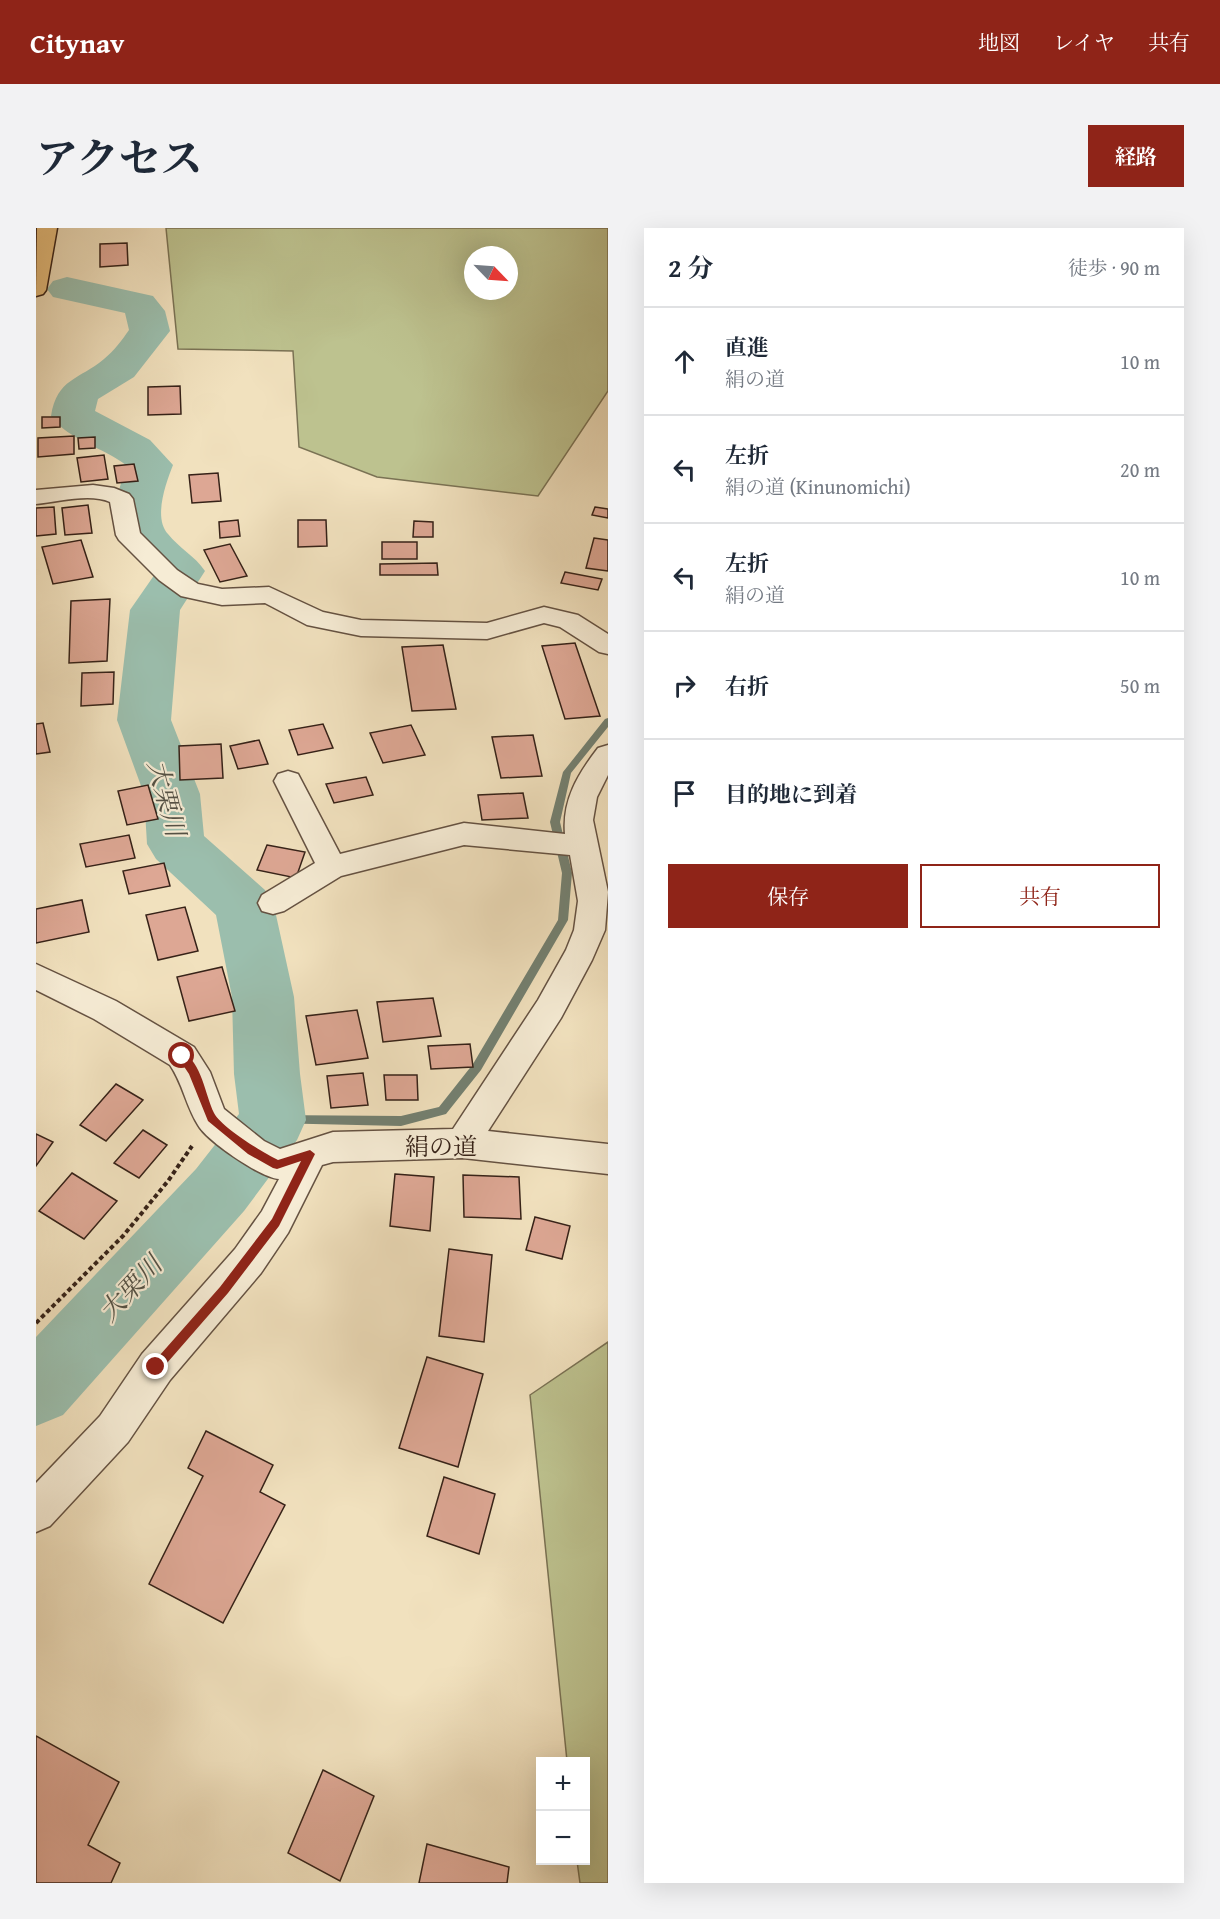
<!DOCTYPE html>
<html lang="ja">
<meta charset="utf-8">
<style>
:root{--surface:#fff;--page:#f2f2f3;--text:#1f2937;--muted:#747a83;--line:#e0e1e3;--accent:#8f2418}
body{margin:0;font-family:"Gentium Book Plus","Noto Serif JP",serif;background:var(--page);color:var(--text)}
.controls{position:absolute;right:18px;bottom:18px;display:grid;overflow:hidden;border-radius:0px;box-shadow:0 6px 24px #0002}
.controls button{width:54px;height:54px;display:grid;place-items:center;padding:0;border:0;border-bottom:2px solid var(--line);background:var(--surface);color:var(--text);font:30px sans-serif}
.compass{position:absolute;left:428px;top:18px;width:54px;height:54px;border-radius:50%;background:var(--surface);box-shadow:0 6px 24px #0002;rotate:115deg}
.stop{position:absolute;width:18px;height:18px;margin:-14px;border:4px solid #8f2418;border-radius:50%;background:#fff}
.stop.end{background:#8f2418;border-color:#fff;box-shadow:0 2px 6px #0008}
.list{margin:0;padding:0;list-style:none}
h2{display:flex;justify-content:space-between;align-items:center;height:78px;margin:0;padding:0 24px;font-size:26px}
h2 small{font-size:20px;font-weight:400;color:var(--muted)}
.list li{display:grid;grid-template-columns:39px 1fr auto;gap:18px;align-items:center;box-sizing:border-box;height:108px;padding:0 24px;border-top:2px solid var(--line)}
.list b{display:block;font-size:22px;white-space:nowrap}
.list p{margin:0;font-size:20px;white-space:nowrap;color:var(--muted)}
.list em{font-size:20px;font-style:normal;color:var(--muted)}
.actions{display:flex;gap:12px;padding:18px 24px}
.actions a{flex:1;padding:14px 0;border:2px solid var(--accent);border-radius:0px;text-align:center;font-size:21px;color:var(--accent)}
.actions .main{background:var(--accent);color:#fff}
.icon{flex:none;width:33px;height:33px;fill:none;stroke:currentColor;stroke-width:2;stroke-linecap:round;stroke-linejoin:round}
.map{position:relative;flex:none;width:572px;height:1655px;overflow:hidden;border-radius:0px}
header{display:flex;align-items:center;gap:36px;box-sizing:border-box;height:84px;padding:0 30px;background:var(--accent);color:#fff}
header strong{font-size:28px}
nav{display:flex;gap:33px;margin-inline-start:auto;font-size:21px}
.intro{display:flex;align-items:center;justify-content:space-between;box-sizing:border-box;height:144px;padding:0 36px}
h1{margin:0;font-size:42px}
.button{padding:15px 27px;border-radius:0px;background:var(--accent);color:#fff;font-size:21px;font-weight:700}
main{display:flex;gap:36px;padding:0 36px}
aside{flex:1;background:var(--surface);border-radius:0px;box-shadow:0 6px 24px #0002}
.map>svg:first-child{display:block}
.green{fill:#bdc28f;stroke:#7a7254;stroke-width:1.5;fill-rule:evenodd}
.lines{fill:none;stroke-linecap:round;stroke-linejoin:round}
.stream{fill:#738071;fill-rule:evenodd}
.river{fill:#9bbead;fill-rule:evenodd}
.building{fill:#dda794;stroke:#362218;stroke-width:1.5}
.minor-casing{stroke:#655242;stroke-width:3}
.primary-casing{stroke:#362218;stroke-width:3}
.path{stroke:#362218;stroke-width:4;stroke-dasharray:4.5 3;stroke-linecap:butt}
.minor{fill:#f6ecd5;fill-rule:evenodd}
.primary{fill:#e8c07f;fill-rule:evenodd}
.route{fill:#8f2418}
.labels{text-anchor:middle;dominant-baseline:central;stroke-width:4.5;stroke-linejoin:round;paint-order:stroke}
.street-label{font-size:24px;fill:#362218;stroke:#f6ecd5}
.water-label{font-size:26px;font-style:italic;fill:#545145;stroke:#f6ecd5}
</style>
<header>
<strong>Citynav</strong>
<nav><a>地図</a><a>レイヤ</a><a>共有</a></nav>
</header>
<div class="intro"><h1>アクセス</h1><a class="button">経路</a></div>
<main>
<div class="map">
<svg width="572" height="1655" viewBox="0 0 572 1655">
<rect width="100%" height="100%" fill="#f1e1be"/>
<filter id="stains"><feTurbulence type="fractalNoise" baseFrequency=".00333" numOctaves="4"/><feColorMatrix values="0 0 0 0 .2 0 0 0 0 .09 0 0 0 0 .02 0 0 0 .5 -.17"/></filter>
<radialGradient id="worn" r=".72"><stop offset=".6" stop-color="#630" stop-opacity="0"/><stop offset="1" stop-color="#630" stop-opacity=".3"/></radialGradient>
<g class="green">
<path d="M130,0H572V163L502,268L341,249L263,219L257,123L142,121ZM437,27H473V63H437Z"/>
<path d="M572,1114V1655H544L541,1633L550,1632V1534L531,1533L494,1167Z"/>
</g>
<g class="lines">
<path class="stream" d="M572,490V499L535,545L524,594L536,645L532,692L445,842L410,886L365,898L233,895L232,892L233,889L237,887L365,888L403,879L437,836L522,692L526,645L514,594L527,544L569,491Z"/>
<path class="river" d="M31,49L117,68L129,83L134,103L98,149L62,171L59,183L114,212L137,237C130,255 117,290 132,306C143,320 159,328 169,343L144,382L135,492L164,566L168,608L229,662L238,678L258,769L264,846L270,892L261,912L208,983L27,1187L0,1198V1109L160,941L203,886L198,846L196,769L180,687L120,631L111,616L108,566L81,492L94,382L119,346C76,310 71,291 91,238C68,219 33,213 15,188C21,150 43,152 68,131C78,123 86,112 93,102L89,85L17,69L11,61L17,53Z"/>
</g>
<g class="building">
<path d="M91,15L92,37L64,39V16Z"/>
<path d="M144,158L145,186L112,187V159Z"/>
<path d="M6,189H24V199L6,200Z"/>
<path d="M38,208V226L2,229V210Z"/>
<path d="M59,209V220L43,221L42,210Z"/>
<path d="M68,227L72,251L45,254L41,230Z"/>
<path d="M98,236L102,253L81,255L78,238Z"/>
<path d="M182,245L185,273L156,275L153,247Z"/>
<path d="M52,277L56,305L29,307L26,280Z"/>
<path d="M18,279L20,306L0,308V280Z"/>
<path d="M559,279L572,281V290L556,287Z"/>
<path d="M202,292L204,308L184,310L183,294Z"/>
<path d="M262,292H290L291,318L262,319Z"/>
<path d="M378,293L397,294V309H377Z"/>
<path d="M558,310L572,312V343L550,340Z"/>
<path d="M45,312L57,349L17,356L6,319Z"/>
<rect x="346" y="314" width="35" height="17"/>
<path d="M194,316L211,348L184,354L168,322Z"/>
<path d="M401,335L402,347H344V336Z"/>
<path d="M529,344L566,351L562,362L525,355Z"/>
<path d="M74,371L71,433L33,435L35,373Z"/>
<path d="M539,415L564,488L529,491L506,418Z"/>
<path d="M407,417L420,481L376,483L366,419Z"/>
<path d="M78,444L77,476L45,478L46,445Z"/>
<path d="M7,495L14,524L0,526V496Z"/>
<path d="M287,496L297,520L262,527L253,502Z"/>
<path d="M375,497L389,527L347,535L334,505Z"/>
<path d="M497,507L506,548L465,550L456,509Z"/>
<path d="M223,512L232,536L202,541L194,518Z"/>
<path d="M185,516L187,550L144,552L143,518Z"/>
<path d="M330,549L337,567L298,575L290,556Z"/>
<path d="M112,557L122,591L91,597L82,563Z"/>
<path d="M487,565L492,590L446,592L442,567Z"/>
<path d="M93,607L99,630L50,639L44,616Z"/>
<path d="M231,617L269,624L260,650L221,642Z"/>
<path d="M128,635L134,658L93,666L87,643Z"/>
<path d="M46,672L53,704L0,715V681Z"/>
<path d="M149,679L162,723L122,732L110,687Z"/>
<path d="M186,739L199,783L153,793L141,749Z"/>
<path d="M397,770L405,808L347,814L341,774Z"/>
<path d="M321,782L332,830L280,837L270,788Z"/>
<path d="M434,816L437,839L395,841L392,818Z"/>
<path d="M327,845L332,877L295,880L291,848Z"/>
<path d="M348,847H381L382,872H350Z"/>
<path d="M80,856L107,872L70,913L44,897Z"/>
<path d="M107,902L131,917L103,950L78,935Z"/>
<path d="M0,906L17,914L0,938Z"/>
<path d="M36,945L81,973L48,1011L3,983Z"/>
<path d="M359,946L398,949L394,1003L354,998Z"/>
<path d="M427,947L483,949L485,991L428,989Z"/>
<path d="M499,989L534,998L526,1031L490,1022Z"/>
<path d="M413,1021L456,1027L448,1114L403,1108Z"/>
<path d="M391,1129L447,1146L422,1239L363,1220Z"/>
<path d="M170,1203L237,1237L224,1264L249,1277L187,1395L113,1356L167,1248L152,1240Z"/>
<path d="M408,1249L459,1266L443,1326L391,1308Z"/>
<path d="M0,1508L83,1554L52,1617L84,1635L75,1655H0Z"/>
<path d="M287,1542L338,1568L304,1653L252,1625Z"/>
<path d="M391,1616L473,1639L471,1655H383Z"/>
</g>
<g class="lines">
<defs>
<g id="minor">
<path d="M57,257L78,260L93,266L97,271L104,305L141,342L162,356L186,361L233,359L287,384L325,392L451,395L508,379L542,387L572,406V426L563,424L524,399L508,395L451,411L325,408L271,397L229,375L186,377L154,370L145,368L123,352L83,312L80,307L74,274C54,265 21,274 0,276V262Z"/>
<path d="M572,517V547L561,569L557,592L572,664L569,702L556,732L525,790L452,903L572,916V946L427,930L297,934L286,937L252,1005L225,1045L134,1152L92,1214L14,1298L0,1304V1255L64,1188L106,1126L199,1021L226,983L243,951C225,950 171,913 162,897C150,878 147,856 134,837L58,791L0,762V736L80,773L158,819L174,844L188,881L228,913L244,921L297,904L417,901L502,772L530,722L538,702L542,673L534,627L428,617L305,648L248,683L237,686L226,683L222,675L226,667L279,635L238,553L242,546L252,543L262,546L304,626L428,595L529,606C526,572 542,546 562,520Z"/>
</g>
<path id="primary" d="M1,0H21L10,62L7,66L0,68Z"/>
</defs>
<use href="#minor" class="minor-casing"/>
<use href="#primary" class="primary-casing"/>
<path class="path" d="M0,1095L87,1008L132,953L156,918"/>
<use href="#minor" class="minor"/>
<use href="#primary" class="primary"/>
</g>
<path class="route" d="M146,824C166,834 169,867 178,885C186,900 226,924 242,932L274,922L279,926L243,998L192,1065L124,1143L120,1145L116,1143V1136L184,1059L236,991L265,933L241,941L237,940L212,926L172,893L153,846L141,828Z"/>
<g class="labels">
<g class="street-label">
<text x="405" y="918">絹の道</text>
</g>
<g class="water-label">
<text transform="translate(131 570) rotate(75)">大栗川</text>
<text transform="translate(94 1060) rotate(-47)">大栗川</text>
</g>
</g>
<rect width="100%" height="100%" filter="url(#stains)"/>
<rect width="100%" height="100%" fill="url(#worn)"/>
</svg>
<div class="controls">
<button>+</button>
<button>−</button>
</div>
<svg class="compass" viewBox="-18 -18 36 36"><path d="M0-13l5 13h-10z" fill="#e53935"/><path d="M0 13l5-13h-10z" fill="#747a83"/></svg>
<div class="stop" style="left:146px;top:828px"></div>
<div class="stop end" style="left:120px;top:1139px"></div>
</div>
<aside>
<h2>2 分<small>徒歩 · 90 m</small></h2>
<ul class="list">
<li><svg class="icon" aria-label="ahead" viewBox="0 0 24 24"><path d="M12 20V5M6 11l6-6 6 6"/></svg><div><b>直進</b><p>絹の道</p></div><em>10 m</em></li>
<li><svg class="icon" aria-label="left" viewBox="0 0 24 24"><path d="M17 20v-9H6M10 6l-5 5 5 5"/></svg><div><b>左折</b><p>絹の道 (Kinunomichi)</p></div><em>20 m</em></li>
<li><svg class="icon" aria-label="left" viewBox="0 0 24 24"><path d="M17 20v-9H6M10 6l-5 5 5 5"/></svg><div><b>左折</b><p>絹の道</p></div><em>10 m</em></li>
<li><svg class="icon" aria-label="right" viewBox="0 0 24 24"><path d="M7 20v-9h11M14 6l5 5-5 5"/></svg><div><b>右折</b></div><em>50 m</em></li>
<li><svg class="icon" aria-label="arrive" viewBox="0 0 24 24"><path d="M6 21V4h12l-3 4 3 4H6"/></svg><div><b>目的地に到着</b></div></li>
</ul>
<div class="actions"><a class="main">保存</a><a>共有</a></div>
</aside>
</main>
